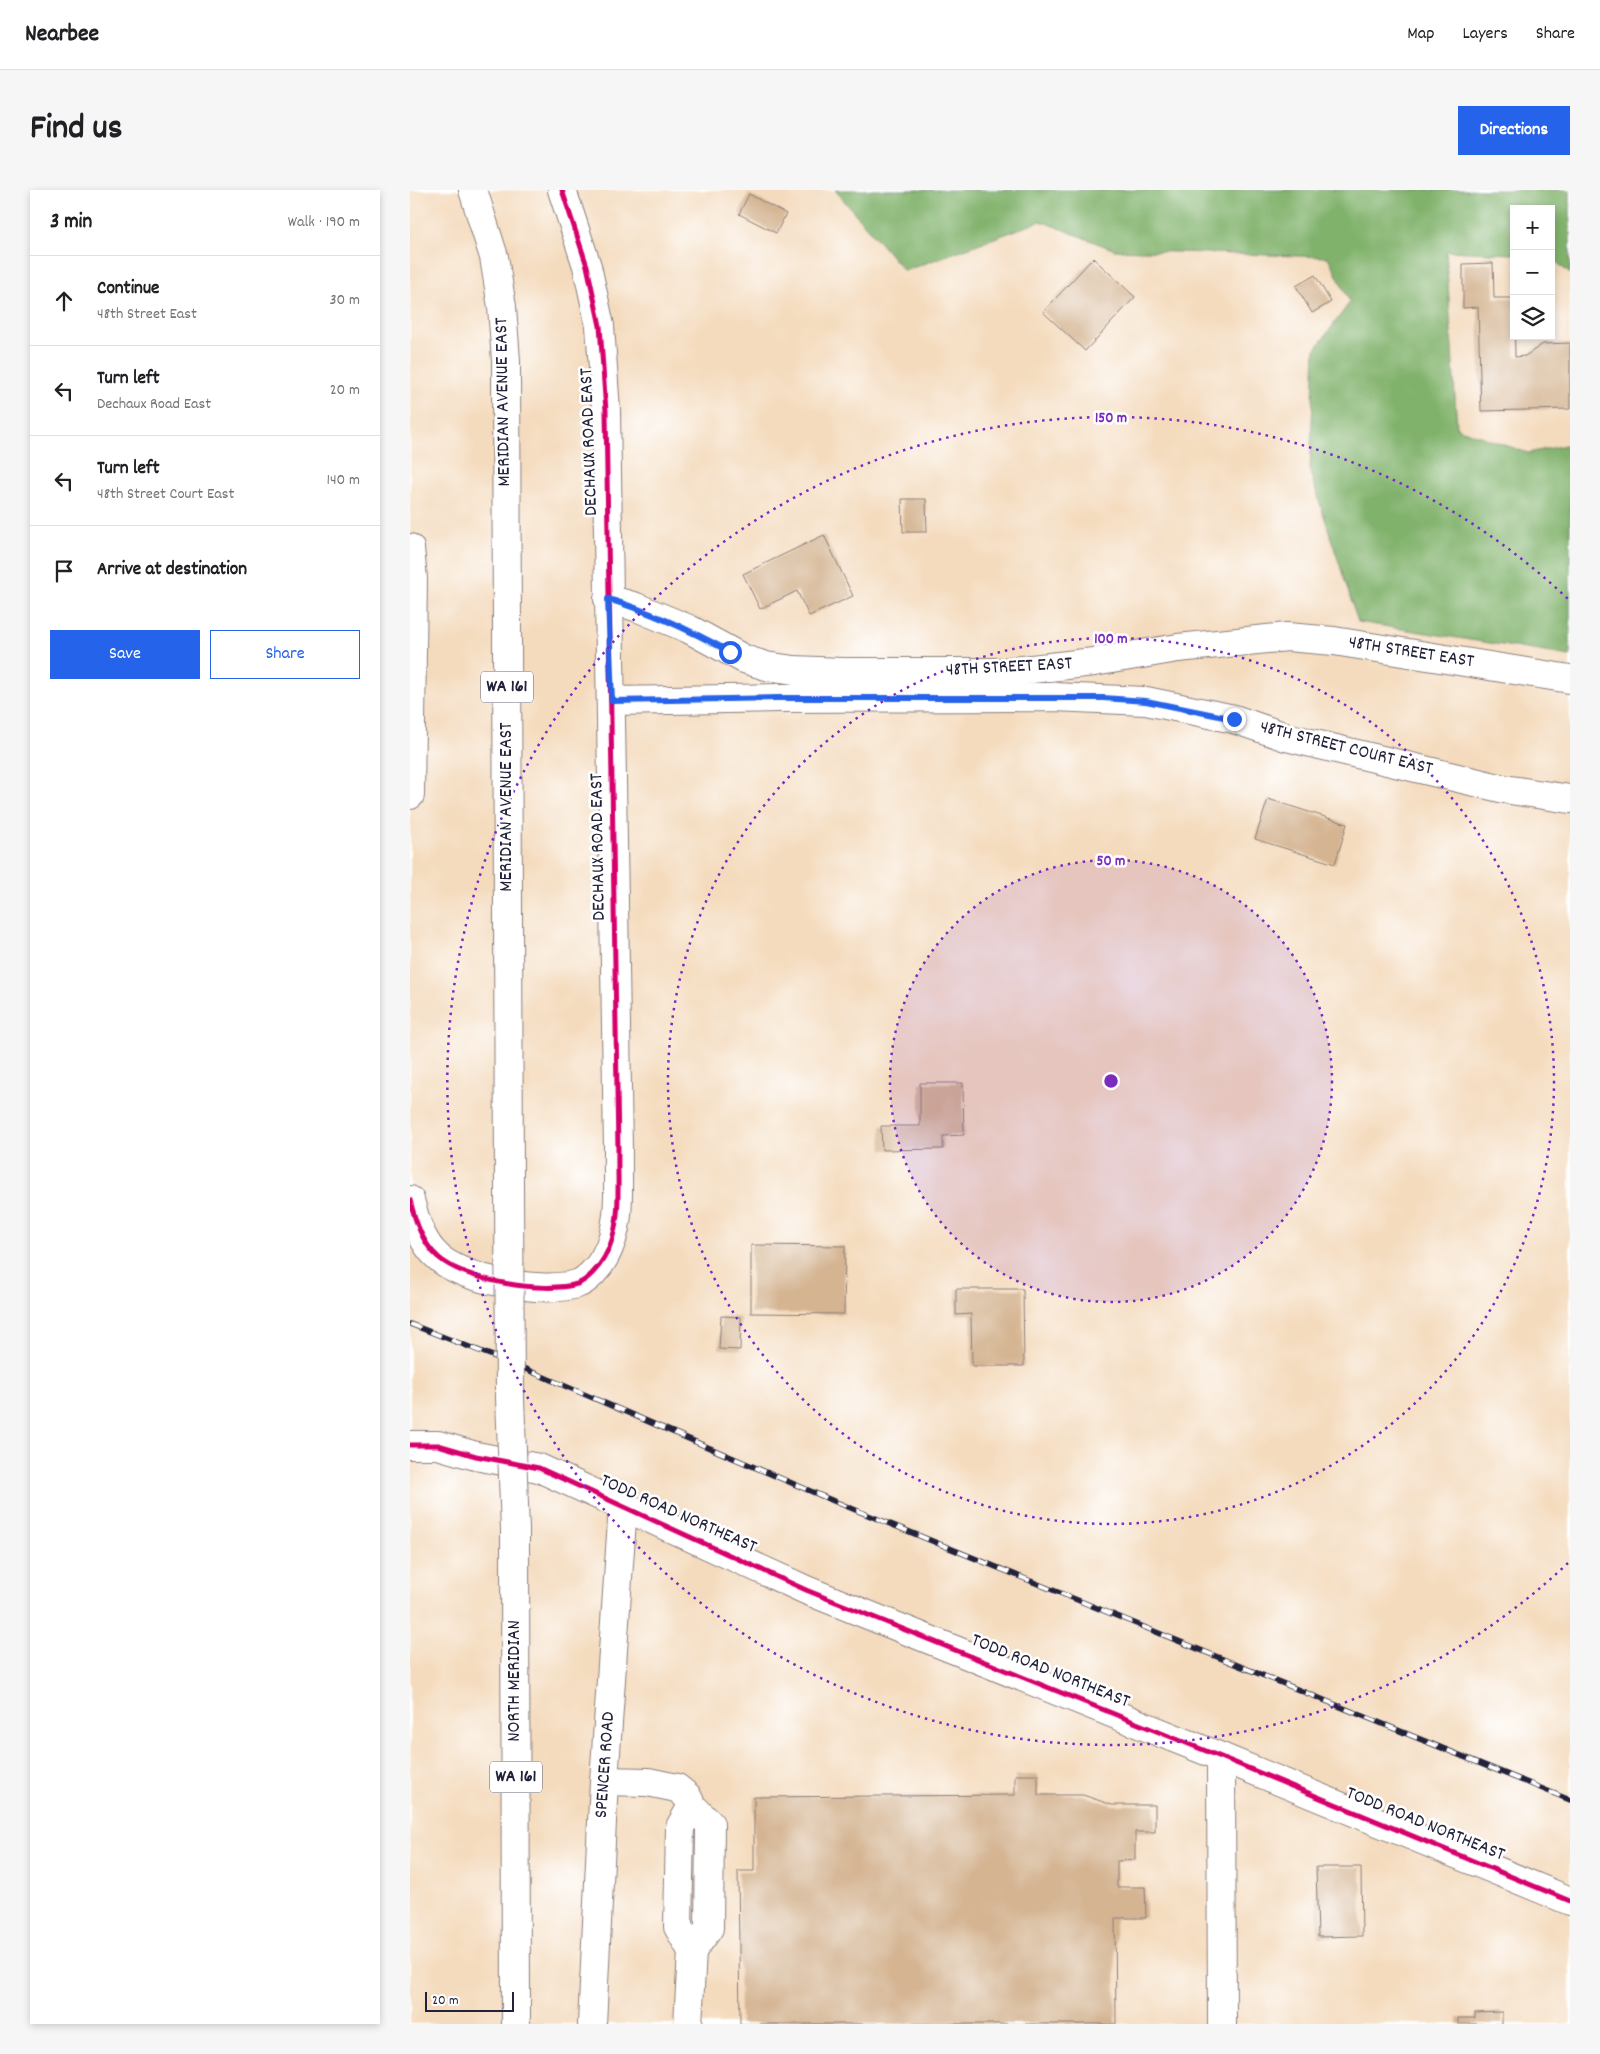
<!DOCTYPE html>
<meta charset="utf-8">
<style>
:root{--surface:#fff;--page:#f6f6f6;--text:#202124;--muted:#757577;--line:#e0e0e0;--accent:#2563eb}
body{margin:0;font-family:Dekko,sans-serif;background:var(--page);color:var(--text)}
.controls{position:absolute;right:15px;top:15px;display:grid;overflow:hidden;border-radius:0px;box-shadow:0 2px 8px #0003}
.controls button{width:45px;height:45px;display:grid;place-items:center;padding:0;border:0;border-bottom:1px solid var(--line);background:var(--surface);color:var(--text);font:25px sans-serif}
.scale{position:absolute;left:15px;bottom:12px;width:89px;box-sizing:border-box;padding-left:5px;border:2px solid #22223b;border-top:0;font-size:14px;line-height:18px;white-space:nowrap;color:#22223b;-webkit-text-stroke:4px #fff;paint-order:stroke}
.stop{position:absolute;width:15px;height:15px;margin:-11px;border:4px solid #2563eb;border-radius:50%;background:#fff}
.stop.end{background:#2563eb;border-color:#fff;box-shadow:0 1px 5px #0008}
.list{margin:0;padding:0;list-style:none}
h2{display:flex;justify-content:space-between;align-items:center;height:65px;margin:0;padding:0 20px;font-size:21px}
h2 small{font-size:16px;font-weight:400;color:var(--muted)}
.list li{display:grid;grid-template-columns:32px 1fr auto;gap:15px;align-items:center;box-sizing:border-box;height:90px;padding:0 20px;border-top:1px solid var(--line)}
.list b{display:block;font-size:19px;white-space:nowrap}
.list p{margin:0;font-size:16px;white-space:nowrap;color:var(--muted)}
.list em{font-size:16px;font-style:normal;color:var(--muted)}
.actions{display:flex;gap:10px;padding:15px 20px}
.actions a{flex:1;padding:11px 0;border:1px solid var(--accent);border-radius:0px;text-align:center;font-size:18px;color:var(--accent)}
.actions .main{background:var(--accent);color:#fff}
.icon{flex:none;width:28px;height:28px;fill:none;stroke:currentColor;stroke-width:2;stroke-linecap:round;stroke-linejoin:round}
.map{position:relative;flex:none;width:1160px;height:1834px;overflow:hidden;border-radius:0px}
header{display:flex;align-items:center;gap:30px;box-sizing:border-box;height:70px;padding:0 25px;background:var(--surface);border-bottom:1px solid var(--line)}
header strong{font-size:24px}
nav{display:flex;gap:28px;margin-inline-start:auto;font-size:18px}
.intro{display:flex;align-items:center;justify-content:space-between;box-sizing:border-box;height:120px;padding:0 30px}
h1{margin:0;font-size:35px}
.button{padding:12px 22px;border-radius:0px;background:var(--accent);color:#fff;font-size:18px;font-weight:700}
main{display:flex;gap:30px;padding:0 30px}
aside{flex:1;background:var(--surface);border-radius:0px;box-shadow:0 2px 8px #0003}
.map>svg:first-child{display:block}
.forest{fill:#81b26c;stroke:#526a54}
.building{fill:#d4b491}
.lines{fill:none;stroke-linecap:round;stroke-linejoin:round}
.minor-casing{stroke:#8b7e7c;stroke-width:30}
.major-casing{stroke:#8b7e7c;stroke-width:30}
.minor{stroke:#fff;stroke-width:28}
.major{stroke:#fff;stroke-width:28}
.rail-casing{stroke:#22223b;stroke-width:5.5}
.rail{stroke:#fff;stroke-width:4;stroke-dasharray:11;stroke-linecap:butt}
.major-bridge-casing{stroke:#8b7e7c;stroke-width:30;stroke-linecap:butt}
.major-bridge{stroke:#fff;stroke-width:28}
.cycleway-casing{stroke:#fff;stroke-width:8}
.cycleway{stroke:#d6006c;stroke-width:5}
.route{stroke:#2563eb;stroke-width:6}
.ring{fill:none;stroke:#7b2cbf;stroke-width:2.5;stroke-dasharray:2.5 5}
.labels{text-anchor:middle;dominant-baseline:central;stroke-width:5;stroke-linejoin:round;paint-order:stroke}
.shield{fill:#fff;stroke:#646476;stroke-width:1}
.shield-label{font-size:18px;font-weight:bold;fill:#22223b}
.street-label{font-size:19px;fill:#22223b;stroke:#fff}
.centre{fill:#7b2cbf;stroke:#fff;stroke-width:2.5}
.ring-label{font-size:15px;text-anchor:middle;font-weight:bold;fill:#7b2cbf;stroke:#fff;stroke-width:5;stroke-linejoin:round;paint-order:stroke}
</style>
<header>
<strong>Nearbee</strong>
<nav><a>Map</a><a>Layers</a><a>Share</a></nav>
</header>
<div class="intro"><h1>Find us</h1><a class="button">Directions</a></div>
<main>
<aside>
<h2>3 min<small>Walk · 190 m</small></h2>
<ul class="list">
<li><svg class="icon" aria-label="ahead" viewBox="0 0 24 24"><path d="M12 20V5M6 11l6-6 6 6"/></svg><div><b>Continue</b><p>48th Street East</p></div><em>30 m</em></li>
<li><svg class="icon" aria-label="left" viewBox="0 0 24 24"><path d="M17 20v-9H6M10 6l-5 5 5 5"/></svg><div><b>Turn left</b><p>Dechaux Road East</p></div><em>20 m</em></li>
<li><svg class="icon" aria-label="left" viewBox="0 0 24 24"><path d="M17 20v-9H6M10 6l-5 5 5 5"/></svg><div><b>Turn left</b><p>48th Street Court East</p></div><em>140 m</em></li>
<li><svg class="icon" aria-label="arrive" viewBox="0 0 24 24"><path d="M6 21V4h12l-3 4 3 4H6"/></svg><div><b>Arrive at destination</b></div></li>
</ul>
<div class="actions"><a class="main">Save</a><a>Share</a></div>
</aside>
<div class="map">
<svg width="1160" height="1834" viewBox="0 0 1160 1834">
<rect width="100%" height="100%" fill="#fff"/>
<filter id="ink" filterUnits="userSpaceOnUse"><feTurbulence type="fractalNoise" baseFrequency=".02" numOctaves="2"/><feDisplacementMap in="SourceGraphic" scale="10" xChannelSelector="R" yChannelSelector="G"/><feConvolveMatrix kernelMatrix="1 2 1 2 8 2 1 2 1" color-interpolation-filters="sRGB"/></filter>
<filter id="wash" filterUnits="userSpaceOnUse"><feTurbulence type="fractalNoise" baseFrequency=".0096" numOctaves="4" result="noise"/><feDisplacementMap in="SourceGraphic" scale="20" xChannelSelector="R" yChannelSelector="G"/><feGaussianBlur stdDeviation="1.12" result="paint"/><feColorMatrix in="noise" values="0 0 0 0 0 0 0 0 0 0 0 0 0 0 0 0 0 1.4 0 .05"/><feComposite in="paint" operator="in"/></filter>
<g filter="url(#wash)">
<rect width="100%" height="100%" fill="#f4dbbe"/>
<path class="forest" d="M425,0H1160V84L1141,67V19H1104V64L1036,61L1047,238L1118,263L1160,254V466L948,432L900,282L905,160L940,112L918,67L705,60L631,31L494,81Z"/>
<g id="blocks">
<g class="building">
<path d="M339,4L376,24L366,43L329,24Z"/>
<path d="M683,68L725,107L675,161L633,122Z"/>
<path d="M1083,73L1084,108H1104L1105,167L1115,166L1133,154L1160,153V219L1071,221L1068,117L1053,118V74Z"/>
<path d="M905,85L921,112L902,123L886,96Z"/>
<path d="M492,309H516L517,342H493Z"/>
<path d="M414,345L443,406L399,426L387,401L350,419L333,384Z"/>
<path d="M858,609L937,634L925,674L845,649Z"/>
<path d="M510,893H553L554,945L533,946V959L472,960L471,936H510Z"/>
<path d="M341,1055L435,1056L434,1124L341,1123Z"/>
<path d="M546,1099H613L614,1176H562L561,1124L546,1125Z"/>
<path d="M311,1126L331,1127L330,1160L309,1159Z"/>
<path d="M605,1585H628V1605H673L702,1615H745V1642H725V1670L707,1671V1697H735L736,1728H705L706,1834H330L328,1681H344V1607L605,1605Z"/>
<path d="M906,1677H951L952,1746L908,1747Z"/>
<path d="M1092,1822V1834H1048V1828H1065V1823Z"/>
</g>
</g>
</g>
<g filter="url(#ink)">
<use href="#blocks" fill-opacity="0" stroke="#8b7e7c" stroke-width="1"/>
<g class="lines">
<defs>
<g id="minor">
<path d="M0,358L3,389L0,605"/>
<path d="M198,409L226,417L279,439L334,469L356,476L384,480L432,482H594L684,472L768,458L877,447L924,451L1160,489"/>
<path d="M202,511L368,508L643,507L736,511L824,529L876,547L1094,599L1160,609"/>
<path d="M0,1010C5,1030 12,1053 28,1067C54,1091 134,1104 167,1094C177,1091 189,1077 194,1068C213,1036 207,995 208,960L196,221L190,136L177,76L152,0"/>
<path d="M0,1255H28L66,1266L129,1278L396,1400L811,1567L1160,1711"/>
<path d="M811,1567L812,1834"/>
<path d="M194,1591L238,1592L267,1598L277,1606L282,1616L300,1634L299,1738L282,1761L278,1834"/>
<path d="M282,1616L270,1637L268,1737L282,1761"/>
<path d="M182,1834L194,1591L213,1316"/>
</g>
<g id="major">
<path d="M63,0L84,67L92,117L96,171L99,998"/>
<path d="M105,1340L106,1834"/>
</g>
</defs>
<use href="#minor" class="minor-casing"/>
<use href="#major" class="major-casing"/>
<use href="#minor" class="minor"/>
<use href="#major" class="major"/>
<defs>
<path id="rail" d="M0,1134L106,1175L426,1312L1160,1610"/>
</defs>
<use href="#rail" class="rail-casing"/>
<use href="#rail" class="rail"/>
<defs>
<path id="major-bridge" d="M99,998L100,1208L105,1340"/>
</defs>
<use href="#major-bridge" class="major-bridge-casing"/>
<use href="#major-bridge" class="major-bridge"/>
<defs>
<g id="cycleway">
<path d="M0,1010C5,1030 12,1053 28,1067C54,1091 134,1104 167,1094C177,1091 189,1077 194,1068C213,1036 207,995 208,960L196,221L190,136L177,76L152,0"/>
<path d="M0,1255H28L66,1266L129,1278L396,1400L811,1567L1160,1711"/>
</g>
</defs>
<use href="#cycleway" class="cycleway-casing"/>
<use href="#cycleway" class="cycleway"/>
</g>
</g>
<g class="lines" filter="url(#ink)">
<path class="route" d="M320,462C280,440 242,422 198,409L202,511L368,508H693L736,511L824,529"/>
</g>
<circle cx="701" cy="891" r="221" fill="#7b2cbf" fill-opacity=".12"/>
<g class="ring">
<circle cx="701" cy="891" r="221"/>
<circle cx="701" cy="891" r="443"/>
<path d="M1158 1373A664 664 0 1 1 1158 409"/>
</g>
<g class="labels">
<g class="shield">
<rect x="71" y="481.5" width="52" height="31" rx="4"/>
<rect x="80" y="1571.5" width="52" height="31" rx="4"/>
</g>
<g class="shield-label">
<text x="97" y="497">WA 161</text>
<text x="106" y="1587">WA 161</text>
</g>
<g class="street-label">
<text transform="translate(94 212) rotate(-91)">MERIDIAN AVENUE EAST</text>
<text transform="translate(180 252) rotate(-92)">DECHAUX ROAD EAST</text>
<text transform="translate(1001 463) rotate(9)">48TH STREET EAST</text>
<text transform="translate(599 478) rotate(-3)">48TH STREET EAST</text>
<text transform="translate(936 559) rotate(14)">48TH STREET COURT EAST</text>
<text transform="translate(97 617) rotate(-90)">MERIDIAN AVENUE EAST</text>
<text transform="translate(189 657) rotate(-91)">DECHAUX ROAD EAST</text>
<text transform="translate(268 1325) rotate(24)">TODD ROAD NORTHEAST</text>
<text transform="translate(640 1482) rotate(22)">TODD ROAD NORTHEAST</text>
<text transform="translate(105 1491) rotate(-90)">NORTH MERIDIAN</text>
<text transform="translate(196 1575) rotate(-86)">SPENCER ROAD</text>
<text transform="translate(1015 1635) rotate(22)">TODD ROAD NORTHEAST</text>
</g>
</g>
<circle cx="701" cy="891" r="8" class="centre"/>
<g class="ring-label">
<text x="701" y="232">150 m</text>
<text x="701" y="453">100 m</text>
<text x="701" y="675">50 m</text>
</g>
</svg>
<div class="controls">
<button>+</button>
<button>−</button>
<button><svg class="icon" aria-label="layers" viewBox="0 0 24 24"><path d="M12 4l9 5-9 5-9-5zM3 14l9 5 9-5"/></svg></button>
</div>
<div class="scale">20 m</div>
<div class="stop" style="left:320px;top:462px"></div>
<div class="stop end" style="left:824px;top:529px"></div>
</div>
</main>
